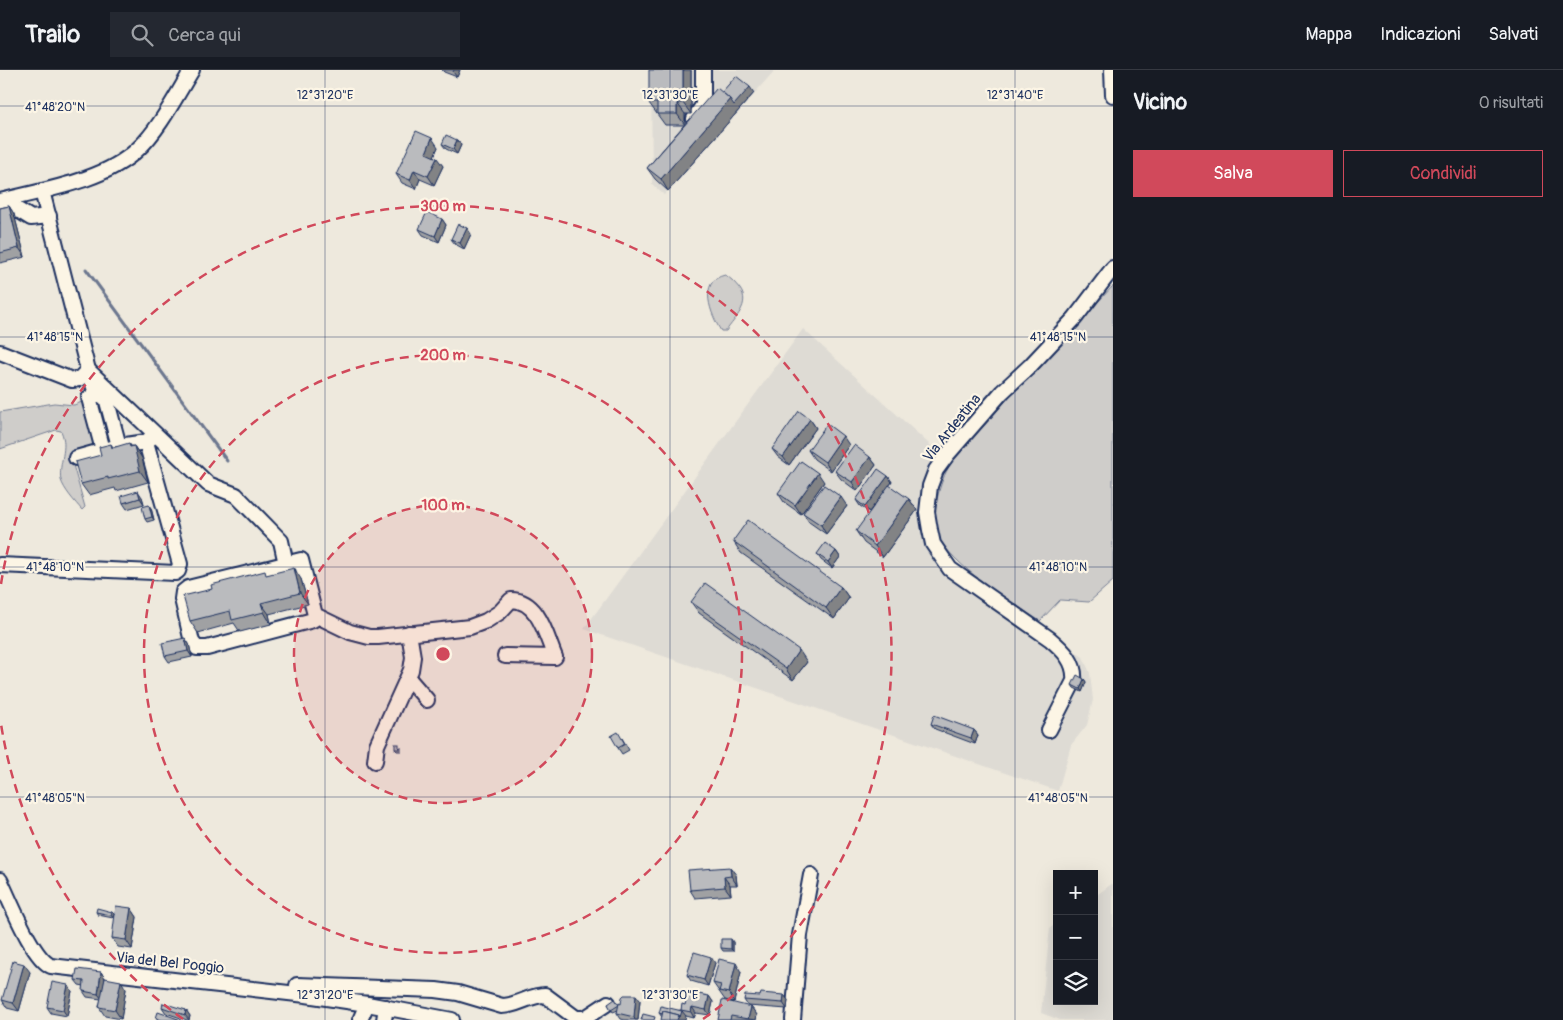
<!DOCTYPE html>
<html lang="it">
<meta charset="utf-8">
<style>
:root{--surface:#171b24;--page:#242831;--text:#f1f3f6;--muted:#9ea1a6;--line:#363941;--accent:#d1495b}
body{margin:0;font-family:Pangolin,sans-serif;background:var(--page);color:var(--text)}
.controls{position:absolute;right:15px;bottom:15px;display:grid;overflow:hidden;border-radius:0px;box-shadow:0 5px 20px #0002}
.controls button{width:45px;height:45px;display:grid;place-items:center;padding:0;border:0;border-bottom:1px solid var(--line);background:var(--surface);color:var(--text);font:25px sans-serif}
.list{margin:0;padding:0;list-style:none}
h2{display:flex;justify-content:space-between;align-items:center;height:65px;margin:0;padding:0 20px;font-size:21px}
h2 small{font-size:16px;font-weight:400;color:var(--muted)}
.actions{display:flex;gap:10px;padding:15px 20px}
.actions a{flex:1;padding:11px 0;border:1px solid var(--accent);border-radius:0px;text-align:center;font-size:18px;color:var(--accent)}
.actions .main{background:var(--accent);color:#fff}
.icon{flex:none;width:28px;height:28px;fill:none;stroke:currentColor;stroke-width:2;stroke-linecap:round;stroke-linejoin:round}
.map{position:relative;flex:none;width:1113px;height:950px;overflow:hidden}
header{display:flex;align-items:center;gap:30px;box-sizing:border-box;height:70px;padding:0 25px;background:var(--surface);border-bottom:1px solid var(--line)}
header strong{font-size:24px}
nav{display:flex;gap:28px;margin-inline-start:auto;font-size:18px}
.search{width:350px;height:45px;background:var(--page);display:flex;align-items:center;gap:12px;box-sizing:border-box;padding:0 18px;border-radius:0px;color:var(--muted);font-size:19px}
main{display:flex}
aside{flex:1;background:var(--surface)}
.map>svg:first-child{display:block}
.built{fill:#dedbd4}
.green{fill:#cfcdca;stroke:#757e94}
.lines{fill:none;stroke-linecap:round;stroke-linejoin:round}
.stream{stroke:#6c778f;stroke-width:3}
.minor-casing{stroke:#1b2f5e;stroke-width:18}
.minor{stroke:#fcf5e5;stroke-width:14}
.wall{fill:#a0a1a3;stroke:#1b2f5e}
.shaded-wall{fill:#828385;stroke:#1b2f5e}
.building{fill:#babbbe;stroke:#1b2f5e}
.ticks{fill:none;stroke:#1b2f5e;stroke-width:1;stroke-opacity:0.45}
.ring{fill:none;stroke:#d1495b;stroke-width:2.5;stroke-dasharray:9 6}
.labels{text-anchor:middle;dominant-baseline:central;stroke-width:4.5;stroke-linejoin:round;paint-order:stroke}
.street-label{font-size:15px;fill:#1b2f5e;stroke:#fcf5e5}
.ticks-label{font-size:12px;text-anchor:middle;fill:#1b2f5e;stroke:#fcf5e5;stroke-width:4.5;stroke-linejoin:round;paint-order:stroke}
.centre{fill:#d1495b;stroke:#fcf5e5;stroke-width:2.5}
.ring-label{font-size:15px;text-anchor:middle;font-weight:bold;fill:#d1495b;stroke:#fcf5e5;stroke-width:4.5;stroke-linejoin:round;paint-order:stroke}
</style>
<header>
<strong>Trailo</strong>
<div class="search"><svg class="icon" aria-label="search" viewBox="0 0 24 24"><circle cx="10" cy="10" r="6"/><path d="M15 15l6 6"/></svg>Cerca qui</div>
<nav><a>Mappa</a><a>Indicazioni</a><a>Salvati</a></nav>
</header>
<main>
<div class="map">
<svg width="1113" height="950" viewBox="0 0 1113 950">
<rect width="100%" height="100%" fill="#eee9dd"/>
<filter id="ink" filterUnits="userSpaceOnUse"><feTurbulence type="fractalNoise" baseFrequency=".02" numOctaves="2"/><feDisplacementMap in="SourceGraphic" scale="10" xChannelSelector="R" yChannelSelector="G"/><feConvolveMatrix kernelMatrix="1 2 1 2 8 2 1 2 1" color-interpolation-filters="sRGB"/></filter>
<g filter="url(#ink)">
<g class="built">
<path d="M651,0H775L664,125L652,114Z"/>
<path d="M803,259L939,383L924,419L930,481L1083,587L1090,603L1093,630L1087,655L1071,675L1058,721L584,559Z"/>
<path d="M1113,813V950H1060L1041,943L1050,858L1057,853V931H1094V827Z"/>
</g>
<g class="green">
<path d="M725,205C732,209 735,213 740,219C751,234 735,248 726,261H721C711,245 697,211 725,205Z"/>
<path d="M1113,216V511L1089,532L1060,530L1040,551C1011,532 951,495 937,464C930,447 940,410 950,395C961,378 977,364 990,349C1029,303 1072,260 1113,216Z"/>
<path d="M86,321L97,373L93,378L71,388L85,437L82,440C75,432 64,420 61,410C58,393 69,378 61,361L56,360L0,379V342L54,333L74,335L82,332V322Z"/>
</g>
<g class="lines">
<path class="stream" d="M86,199L227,391"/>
<defs>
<g id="minor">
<path d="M1112,0L1113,25"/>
<path d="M694,49L703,35V0"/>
<path d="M42,121L88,300L97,326"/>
<path d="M0,131C44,120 105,111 138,79C159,60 177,24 192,0"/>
<path d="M0,145L18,140L31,148L49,146"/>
<path d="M0,282L72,310L79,309L88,300L208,414L236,425L281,471L286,494"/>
<path d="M103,380L89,328L105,324L119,376"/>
<path d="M76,388L119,376L146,372L152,367"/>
<path d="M0,495L175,503L178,501L180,494L146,372"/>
<path d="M315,545L313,550L207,578H197L192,572L182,529L183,522L188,518L301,490L315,545L350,562L369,567H378L470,557L486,551L500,542L511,530C539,530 546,566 555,587L505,586"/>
<path d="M408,608L427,630"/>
<path d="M1049,660L1074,611C1076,592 1063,580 1050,569L950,499L933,474L930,460L927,442L930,416L936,400L947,385L1002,322L1030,296L1075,248L1113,198"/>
<path d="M375,691L377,675L411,600L413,587L409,563"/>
<path d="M0,810C10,830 32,888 51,896L306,925L367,934L452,950"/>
<path d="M297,915L436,920L458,923L502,936C517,936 530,925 545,925L576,948H585L608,933"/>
<path d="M360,950L367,934"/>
<path d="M384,950L386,937"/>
<path d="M793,950L800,865L811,805"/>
</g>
</defs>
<use href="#minor" class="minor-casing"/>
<use href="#minor" class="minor"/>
</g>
<g class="wall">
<path d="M442,0H460L457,7L444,2Z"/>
<path d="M691,0V44H685V55L722,22L754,23L668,121L655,109L647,98L684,55H665L649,33Z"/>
<path d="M457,70L461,75L457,84L446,79L442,74Z"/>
<path d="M438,77L434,86L443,96L434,115L420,109L416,119L402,113L396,104Z"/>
<path d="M9,136L14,144L25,187L0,193V138Z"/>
<path d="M442,149L446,155L439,172L423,165L419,159Z"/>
<path d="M471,164L464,179L455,174L451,169Z"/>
<path d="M810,349L816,358L789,395L778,387L772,379Z"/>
<path d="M111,374L113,377L134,376L142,388L148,412L116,421L115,418L89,425L81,414L101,385Z"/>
<path d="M849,375L831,401L814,389L808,380Z"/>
<path d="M870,387L876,395L857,421L841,409L835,401Z"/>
<path d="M888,406L892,412L869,442L860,436L856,430Z"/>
<path d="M824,412L801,444L784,432L778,423Z"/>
<path d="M142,427L144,434L127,439L123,433Z"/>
<path d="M909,429L917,440L883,487L864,473L856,461Z"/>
<path d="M847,436L826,464L809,452L803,443Z"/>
<path d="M151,438L154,450L147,452L145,449Z"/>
<path d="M733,471L841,517L849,528L834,549L741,483Z"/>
<path d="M836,481L840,487L832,498L821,490L817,484Z"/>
<path d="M268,505L301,509L308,534L269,544L271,554L240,562L234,553L198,563L190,551Z"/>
<path d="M691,532L807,592L793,610L699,543Z"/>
<path d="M185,568L189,574L192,587L169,592L165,586Z"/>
<path d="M1084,609L1086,612L1082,622L1074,618L1072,615Z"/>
<path d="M931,654L974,660L978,665L975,674L935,659Z"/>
<path d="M622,668L629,680L622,684L618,678Z"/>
<path d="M401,677V681H397L395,679Z"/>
<path d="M730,797L736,805L737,815H730L731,825L695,828L690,820Z"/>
<path d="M131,838L137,847L132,879L118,877L112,868Z"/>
<path d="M96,842L114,844L113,848L98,845Z"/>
<path d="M733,872V881H723L721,878Z"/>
<path d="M715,893L708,916L691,911L687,905Z"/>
<path d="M30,902L19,941L7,938L2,930Z"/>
<path d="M101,902L105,908L126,919L121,949L105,946L99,937L101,929L87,927L83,921L84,916L79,915L75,910Z"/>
<path d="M741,902L734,932L725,930L713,913Z"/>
<path d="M68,915L72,921L67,946L51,943L47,937Z"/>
<path d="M709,926L713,932L710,945L696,943L694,948L686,946L662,947L659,943L681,940L685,935Z"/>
<path d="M760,926L788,930L787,939L748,936L744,930Z"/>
<path d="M640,930L638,950H625L621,949L617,943L618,940L613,942L608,934L619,935Z"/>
<path d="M162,937L186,940L190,946L189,950H187L166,943Z"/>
<path d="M751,937L757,945L756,950H718Z"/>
</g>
<g class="shaded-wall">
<path d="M454,0H460L457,7L453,2Z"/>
<path d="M683,0H691V44L683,33Z"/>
<path d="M750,17L754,23L668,121L661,109L730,29Z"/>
<path d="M677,33L685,44V55L677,44Z"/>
<path d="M432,68L438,77L432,91L426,83Z"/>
<path d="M457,70L461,75L457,84L453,79Z"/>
<path d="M437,88L443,96L434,115L428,106Z"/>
<path d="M414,100L420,109L416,119L410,110Z"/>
<path d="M9,136L14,144L25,187L19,178Z"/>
<path d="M442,149L446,155L439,172L435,166Z"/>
<path d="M467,158L471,164L464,179L460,173Z"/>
<path d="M810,349L816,358L789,395L783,387Z"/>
<path d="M843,366L849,375L831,401L825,392Z"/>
<path d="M129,373L136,383L134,376L142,388L148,412L140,401Z"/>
<path d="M870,387L876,395L857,421L852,412Z"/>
<path d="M818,403L824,412L801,444L795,435Z"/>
<path d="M888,406L892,412L869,442L865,437Z"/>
<path d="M138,421L142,427L144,434L140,428Z"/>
<path d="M841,427L847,436L826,464L821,455Z"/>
<path d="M909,429L917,440L883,487L875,476Z"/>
<path d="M149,435L151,438L154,450L152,447Z"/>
<path d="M836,481L840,487L832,498L828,492Z"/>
<path d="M294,498L301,509L308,534L300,523Z"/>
<path d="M841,517L849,528L834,549L826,538Z"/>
<path d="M261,533L269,544L271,554L264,542Z"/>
<path d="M185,568L189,574L192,587L188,581Z"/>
<path d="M799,580L807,592L793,610L786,599Z"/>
<path d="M1084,609L1086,612L1082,622L1080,619Z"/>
<path d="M974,660L978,665L975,674L971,668Z"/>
<path d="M730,797L736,805L737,815L731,806Z"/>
<path d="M724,807L730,815L731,825L725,817Z"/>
<path d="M131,838L137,847L132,879L126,870Z"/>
<path d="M112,842L114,844L113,848L111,845Z"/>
<path d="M731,869L733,872V881L731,879Z"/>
<path d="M711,887L715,893L708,916L704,910Z"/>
<path d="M736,893L741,902L734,932L729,923Z"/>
<path d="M24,894L30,902L19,941L13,933Z"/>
<path d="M101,902L105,908L102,929L98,924Z"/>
<path d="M121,911L126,919L121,949L115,940Z"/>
<path d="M68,915L72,921L67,946L63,940Z"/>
<path d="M636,925L640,930L638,950H635L634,947Z"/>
<path d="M784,925L788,930L787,939L783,933Z"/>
<path d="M709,926L713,932L710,945L706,940Z"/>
<path d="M692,937L696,943L694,948L691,942Z"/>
<path d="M751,937L757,945L756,950L748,949Z"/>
<path d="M186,940L190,946L189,950L185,945Z"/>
<path d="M682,941L686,946L685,950H677L679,945Z"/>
</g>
<g class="building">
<path d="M649,0H683V33H677V44H657V33H649Z"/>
<path d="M736,6L750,17L734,35L730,29L722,22Z"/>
<path d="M717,18L730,29L661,109L647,98Z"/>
<path d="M416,61L432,68L426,83L437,88L428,106L414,100L410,110L396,104Z"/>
<path d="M446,65L457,70L453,79L442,74Z"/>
<path d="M9,136L19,178L0,183V138Z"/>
<path d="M427,142L442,149L435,166L419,159Z"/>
<path d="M458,154L467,158L460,173L451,169Z"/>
<path d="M799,341L810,349L783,387L772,379Z"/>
<path d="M827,354L843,366L825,392L808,380Z"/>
<path d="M129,373L130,377L134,376L140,401L108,409V407L81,414L75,392L101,385L99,377L111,374L112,378Z"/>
<path d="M854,375L870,387L852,412L835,401Z"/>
<path d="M801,391L818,403L795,435L778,423Z"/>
<path d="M878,399L888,406L865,437L856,430Z"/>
<path d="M824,415L841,427L821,455L803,443Z"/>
<path d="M889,415L909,429L875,476L856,461Z"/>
<path d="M138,421L140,428L123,433L121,426Z"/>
<path d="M149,435L152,447L145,449L142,437Z"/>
<path d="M748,450L841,517L826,538L733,471Z"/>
<path d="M825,473L836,481L828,492L817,484Z"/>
<path d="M294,498L300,523L261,533L264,542L232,550L230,541L190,551L183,526L212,519L211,515L265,501L266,505Z"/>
<path d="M705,513L799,580L786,599L691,532Z"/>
<path d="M185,568L188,581L165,586L162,573Z"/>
<path d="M1077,605L1084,609L1080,619L1072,615Z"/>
<path d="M934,645L974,660L971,668L931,654Z"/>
<path d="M618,662L625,674L618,678L611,666Z"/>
<rect x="395" y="674" width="4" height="5"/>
<path d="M730,797L731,806L724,807L725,817L690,820L688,800Z"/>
<path d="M116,836L131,838L126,870L112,868Z"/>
<path d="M97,838L112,842L111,845L96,842Z"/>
<path d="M721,869H731V879L721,878Z"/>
<path d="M694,882L711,887L704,910L687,905Z"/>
<path d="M719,889L736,893L729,923L719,921L721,915L713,913Z"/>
<path d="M13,891L24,894L13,933L2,930Z"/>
<path d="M77,899L101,902L98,924L83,921L84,911L75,910Z"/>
<path d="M105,908L121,911L115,940L99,937Z"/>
<path d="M52,912L68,915L63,940L47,937Z"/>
<path d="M688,922L709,926L706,940L692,937L691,942L681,940L682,934L685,935Z"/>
<path d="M761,923L784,925L783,933L744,930L745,925L760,926Z"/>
<path d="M624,925H636L634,947L617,943L619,933L621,934L622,927Z"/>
<path d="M615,929L619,935L611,940L608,934Z"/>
<path d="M722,930L751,937L748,949L731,946L730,950H718Z"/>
<path d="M163,933L186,940L185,945L162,937Z"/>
<path d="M661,936L682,941L680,947L679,945L663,941L662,944L659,943Z"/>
<path d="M663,941L679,945L677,950H661Z"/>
<path d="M158,942L181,950H162L156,948Z"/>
<path d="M643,944L655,947L654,950H641Z"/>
</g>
</g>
<path class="ticks" d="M325,0V950M670,0V950M1015,0V950M0,36H1113M0,267H1113M0,497H1113M0,727H1113"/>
<circle cx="443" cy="584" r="149" fill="#d1495b" fill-opacity=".12"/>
<g class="ring">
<circle cx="443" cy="584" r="149"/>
<circle cx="443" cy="584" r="299"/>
<path d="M183 949A448 448 0 0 1 1 654M1 514A448 448 0 1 1 703 949"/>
</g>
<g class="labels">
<g class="street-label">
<text transform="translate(952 358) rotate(-51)">Via Ardeatina</text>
<text transform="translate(170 893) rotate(6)">Via del Bel Poggio</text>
</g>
</g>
<g class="ticks-label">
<text x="325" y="29">12°31'20"E</text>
<text x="670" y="29">12°31'30"E</text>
<text x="1015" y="29">12°31'40"E</text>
<text x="55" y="41">41°48'20"N</text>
<text x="55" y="271">41°48'15"N</text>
<text x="1058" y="271">41°48'15"N</text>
<text x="55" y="501">41°48'10"N</text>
<text x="1058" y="501">41°48'10"N</text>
<text x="55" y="732">41°48'05"N</text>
<text x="1058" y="732">41°48'05"N</text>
<text x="325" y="929">12°31'20"E</text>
<text x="670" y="929">12°31'30"E</text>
</g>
<circle cx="443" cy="584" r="8" class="centre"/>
<g class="ring-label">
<text x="443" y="141">300 m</text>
<text x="443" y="290">200 m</text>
<text x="443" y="440">100 m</text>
</g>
</svg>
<div class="controls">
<button>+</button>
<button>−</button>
<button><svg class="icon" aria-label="layers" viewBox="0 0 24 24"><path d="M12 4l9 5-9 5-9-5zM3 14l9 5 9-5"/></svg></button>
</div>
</div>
<aside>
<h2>Vicino<small>0 risultati</small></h2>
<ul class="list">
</ul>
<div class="actions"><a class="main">Salva</a><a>Condividi</a></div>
</aside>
</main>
